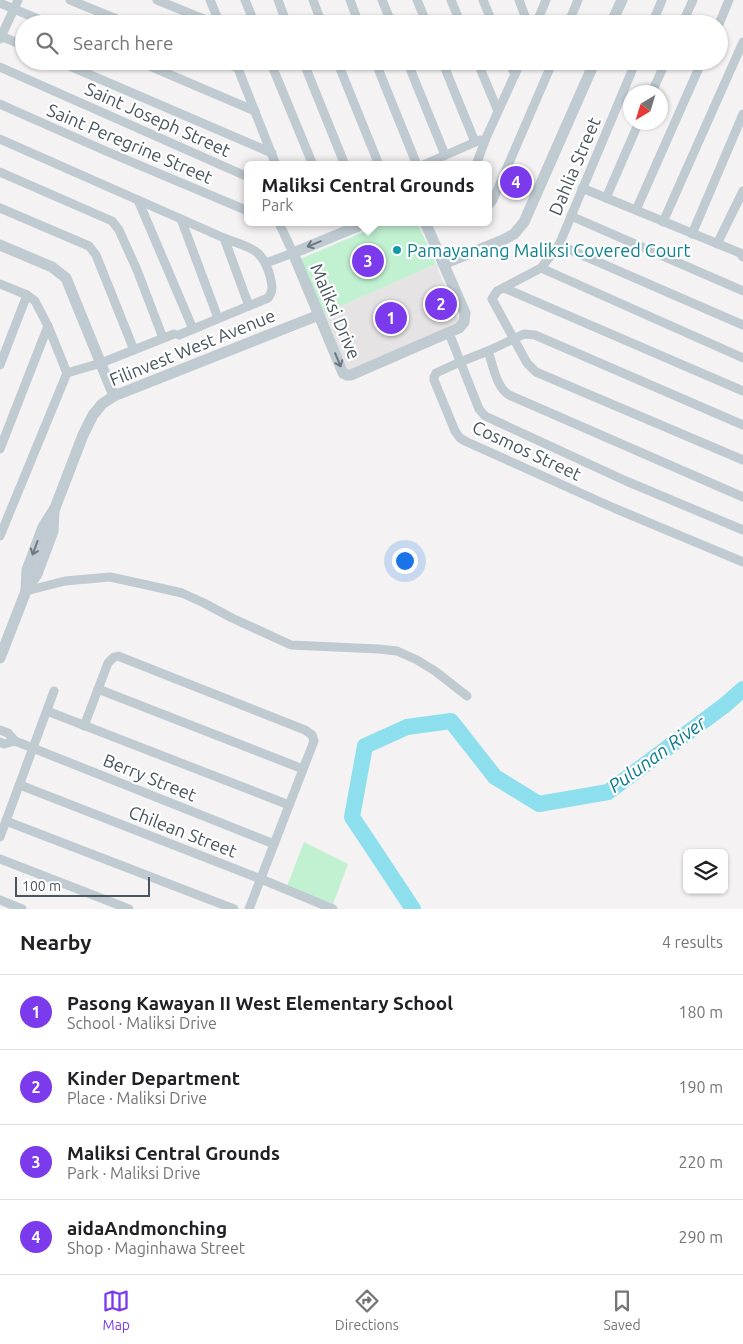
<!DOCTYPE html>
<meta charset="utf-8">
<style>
:root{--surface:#fff;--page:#f6f6f6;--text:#202124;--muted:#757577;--line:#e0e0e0;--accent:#7c3aed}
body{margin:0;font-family:Ubuntu,sans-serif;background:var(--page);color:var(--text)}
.controls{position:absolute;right:15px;bottom:15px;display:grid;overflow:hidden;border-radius:8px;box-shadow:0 1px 4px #0004}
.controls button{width:45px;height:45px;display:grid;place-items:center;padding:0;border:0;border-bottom:1px solid var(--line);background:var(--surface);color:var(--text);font:25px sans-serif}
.compass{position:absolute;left:623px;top:85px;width:45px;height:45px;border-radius:50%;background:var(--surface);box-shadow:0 1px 4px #0004;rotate:218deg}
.scale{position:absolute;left:15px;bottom:12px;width:135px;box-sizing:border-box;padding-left:5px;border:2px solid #495660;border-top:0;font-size:14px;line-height:18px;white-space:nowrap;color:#495660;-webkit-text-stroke:4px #fff;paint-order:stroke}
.you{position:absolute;left:404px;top:560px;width:18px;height:18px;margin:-12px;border:4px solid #fff;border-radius:50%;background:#1a73e8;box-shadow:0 0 0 8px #1a73e833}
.badge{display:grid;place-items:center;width:32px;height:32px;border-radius:50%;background:var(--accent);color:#fff;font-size:16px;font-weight:700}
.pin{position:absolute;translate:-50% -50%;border:2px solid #fff;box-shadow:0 1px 5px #0006}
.popup{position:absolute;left:244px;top:161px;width:248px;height:65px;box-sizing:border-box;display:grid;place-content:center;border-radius:8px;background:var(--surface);filter:drop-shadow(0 1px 4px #0005);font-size:16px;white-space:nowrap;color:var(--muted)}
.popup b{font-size:19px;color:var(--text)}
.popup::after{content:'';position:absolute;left:50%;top:100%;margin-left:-10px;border:10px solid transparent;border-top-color:var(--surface)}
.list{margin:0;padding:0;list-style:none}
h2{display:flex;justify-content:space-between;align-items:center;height:65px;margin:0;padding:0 20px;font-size:21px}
h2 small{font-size:16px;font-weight:400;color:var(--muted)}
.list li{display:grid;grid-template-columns:32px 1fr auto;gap:15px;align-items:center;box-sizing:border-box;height:75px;padding:0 20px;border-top:1px solid var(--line)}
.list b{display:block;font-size:19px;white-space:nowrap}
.list p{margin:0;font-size:16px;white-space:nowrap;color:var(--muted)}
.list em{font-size:16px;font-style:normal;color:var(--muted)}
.icon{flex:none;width:28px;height:28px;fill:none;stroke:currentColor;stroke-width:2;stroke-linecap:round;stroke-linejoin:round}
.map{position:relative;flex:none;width:743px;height:909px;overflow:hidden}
.search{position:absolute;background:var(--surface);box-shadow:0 1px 4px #0004;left:15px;right:15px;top:15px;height:55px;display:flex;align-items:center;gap:12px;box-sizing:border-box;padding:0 18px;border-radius:28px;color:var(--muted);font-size:19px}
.sheet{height:365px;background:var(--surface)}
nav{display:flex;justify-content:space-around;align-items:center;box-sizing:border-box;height:70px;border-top:1px solid var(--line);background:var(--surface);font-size:14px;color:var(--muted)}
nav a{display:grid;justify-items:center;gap:2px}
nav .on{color:var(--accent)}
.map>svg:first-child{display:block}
.education{fill:#e5e3e4}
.green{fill:#c1f1d1}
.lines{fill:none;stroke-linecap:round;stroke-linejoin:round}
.river{stroke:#8ddfee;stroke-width:16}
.minor{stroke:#bfcad1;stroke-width:9}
.tertiary{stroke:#bfcad1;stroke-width:11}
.oneway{stroke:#6c7982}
.culture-dot{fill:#0f9aa8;stroke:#fff;stroke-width:2}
.labels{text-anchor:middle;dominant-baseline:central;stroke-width:4.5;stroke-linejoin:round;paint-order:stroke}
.street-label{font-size:18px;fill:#495660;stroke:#fff}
.culture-label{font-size:18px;fill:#0d838f;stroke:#fff;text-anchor:start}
.water-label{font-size:19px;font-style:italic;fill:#0b7b92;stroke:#fff}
</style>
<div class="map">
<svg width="743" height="909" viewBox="0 0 743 909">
<rect width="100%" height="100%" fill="#f4f2f2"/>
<path class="education" d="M436,264L459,322L349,372L323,314Z"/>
<g class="green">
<path d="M387,222H417L436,264L323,314L300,259Z"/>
<path d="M304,842L348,864L333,904L287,886Z"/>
</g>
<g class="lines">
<path class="river" d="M413,909L352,817L365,746L407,727L451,721L495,777L539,804L608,792L725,705L743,689"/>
<g class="minor">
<path d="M70,0L129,24"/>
<path d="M157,0L216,24"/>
<path d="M210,0L220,24"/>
<path d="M245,0L255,24"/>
<path d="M278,0L287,24"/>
<path d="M313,0L322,24"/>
<path d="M350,0L359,24"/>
<path d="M382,0L392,24"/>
<path d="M417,0L427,24"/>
<path d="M451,0L461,24"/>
<path d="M483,0L493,24"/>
<path d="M519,0L528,24"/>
<path d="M0,3L50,24"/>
<path d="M536,24L546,0"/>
<path d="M568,24L578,0"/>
<path d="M652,24L662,0"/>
<path d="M682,24L693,0"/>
<path d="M719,24L729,0"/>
<path d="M1,36L24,46"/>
<path d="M0,39L18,0"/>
<path d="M58,61L272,153"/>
<path d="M138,61L255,111"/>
<path d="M222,61L237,68"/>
<path d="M235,61L276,165"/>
<path d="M270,61L313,165"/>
<path d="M303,61L345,165"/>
<path d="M337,61L379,165"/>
<path d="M375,61L417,165"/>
<path d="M407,61L445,155"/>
<path d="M442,61L475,142"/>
<path d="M477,61L498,111"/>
<path d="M509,61L515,75"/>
<path d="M636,61L559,245L541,268L497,291L492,299L527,363L536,372L743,460"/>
<path d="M0,67L248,177"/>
<path d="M652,92L666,61"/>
<path d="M0,104L108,152L248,211"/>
<path d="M0,139L224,238C249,248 262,247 270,276C272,285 274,290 268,298L179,335"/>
<path d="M423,165L480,140"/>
<path d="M476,165L486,138L521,61"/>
<path d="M0,172L112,221L119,230L137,270L163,338"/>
<path d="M582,188L740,253L743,257"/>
<path d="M606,198L639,122"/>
<path d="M138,200L193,329"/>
<path d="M488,206L493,200L553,61"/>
<path d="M0,208L89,246L96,255L134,350"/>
<path d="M636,210L702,61"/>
<path d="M571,216L743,291"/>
<path d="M181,219L218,318"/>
<path d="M663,222L743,42"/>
<path d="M692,234L743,114"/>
<path d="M224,238L249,306"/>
<path d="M717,244L743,191"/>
<path d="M559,245L743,325"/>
<path d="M266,263L293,253L280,225"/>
<path d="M541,268L743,358"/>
<path d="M0,284L27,295L35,301L48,326L67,373"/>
<path d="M504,288L743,391"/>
<path d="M449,333L479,409L485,416L626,481L743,530"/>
<path d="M488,351C493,365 496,387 509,395L743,497"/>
<path d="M0,365L27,295"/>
<path d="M67,373L101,363L174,334"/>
<path d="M743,425L535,335L524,334L488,351L460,362L436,373L434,377V380L455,431L460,438L467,442L614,508L743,562"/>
<path d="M0,449L48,326"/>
<path d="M0,536L67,373"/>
<path d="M26,591L65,581L110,577L147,585L182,593L204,603L232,618L291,645L379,649L397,651L417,660L435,671L467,696"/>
<path d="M98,689L303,769"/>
<path d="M47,711L289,805"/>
<path d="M84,726L108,663L114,657L118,656L305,730L312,735L314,741L249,909"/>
<path d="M0,730L8,733L15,741L274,844"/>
<path d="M0,742L4,744L15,741"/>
<path d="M20,785L261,879L333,909"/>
<path d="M6,821L234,909"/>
<path d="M0,837L54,691"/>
<path d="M0,859L129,909"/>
<path d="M0,900L22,909"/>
</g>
<g class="tertiary">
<path d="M611,24L622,0"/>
<path d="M368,222L293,253L343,373L347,375H351L459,328L464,322L465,313L425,222"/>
<path d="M0,245L52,267L66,278L114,396"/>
<path d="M443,264L503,240L514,234L524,222L595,61"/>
<path d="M26,591L27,570L43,527L55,508L83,435L93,415L102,404L114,396L319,315"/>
<path d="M0,658L26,591L37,574L53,531L54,510"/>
</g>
</g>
<defs><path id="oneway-shaft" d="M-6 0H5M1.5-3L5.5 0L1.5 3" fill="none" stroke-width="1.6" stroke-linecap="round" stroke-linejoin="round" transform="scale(1.25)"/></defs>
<g class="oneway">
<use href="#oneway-shaft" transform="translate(314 244) rotate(158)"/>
<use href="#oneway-shaft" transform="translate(338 360) rotate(67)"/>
<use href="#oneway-shaft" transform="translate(35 548) rotate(110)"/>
</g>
<circle class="culture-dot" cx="397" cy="250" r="5"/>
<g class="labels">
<g class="street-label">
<text transform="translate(158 119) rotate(24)">Saint Joseph Street</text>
<text transform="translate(130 143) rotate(23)">Saint Peregrine Street</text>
<text transform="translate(574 166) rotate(-67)">Dahlia Street</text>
<text transform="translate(336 311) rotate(67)">Maliksi Drive</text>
<text transform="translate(192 347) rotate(-22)">Filinvest West Avenue</text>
<text transform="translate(527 450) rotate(25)">Cosmos Street</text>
<text transform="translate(150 777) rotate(22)">Berry Street</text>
<text transform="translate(183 831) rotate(21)">Chilean Street</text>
</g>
<g class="culture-label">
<text x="407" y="250">Pamayanang Maliksi Covered Court</text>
</g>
<g class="water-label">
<text transform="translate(657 754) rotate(-36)">Pulunan River</text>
</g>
</g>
</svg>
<div class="controls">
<button><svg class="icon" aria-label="layers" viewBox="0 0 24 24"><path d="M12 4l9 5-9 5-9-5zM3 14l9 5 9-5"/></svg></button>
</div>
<svg class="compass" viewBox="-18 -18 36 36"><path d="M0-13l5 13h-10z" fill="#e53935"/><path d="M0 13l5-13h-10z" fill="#757577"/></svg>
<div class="scale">100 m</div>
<div class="you"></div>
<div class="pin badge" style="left:391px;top:318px">1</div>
<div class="pin badge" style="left:441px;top:304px">2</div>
<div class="pin badge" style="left:368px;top:261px">3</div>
<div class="popup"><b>Maliksi Central Grounds</b>Park</div>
<div class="pin badge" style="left:516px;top:182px">4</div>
<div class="search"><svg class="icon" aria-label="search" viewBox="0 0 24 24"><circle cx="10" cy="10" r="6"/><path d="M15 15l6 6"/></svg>Search here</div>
</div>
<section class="sheet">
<h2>Nearby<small>4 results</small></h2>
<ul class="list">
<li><span class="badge">1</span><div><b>Pasong Kawayan II West Elementary School</b><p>School · Maliksi Drive</p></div><em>180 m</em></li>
<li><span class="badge">2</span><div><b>Kinder Department</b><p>Place · Maliksi Drive</p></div><em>190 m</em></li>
<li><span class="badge">3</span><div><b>Maliksi Central Grounds</b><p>Park · Maliksi Drive</p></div><em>220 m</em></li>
<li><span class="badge">4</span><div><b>aidaAndmonching</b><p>Shop · Maginhawa Street</p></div><em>290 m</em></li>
</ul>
</section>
<nav>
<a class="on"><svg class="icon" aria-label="map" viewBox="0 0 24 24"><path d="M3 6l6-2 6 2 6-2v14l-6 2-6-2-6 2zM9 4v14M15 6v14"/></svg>Map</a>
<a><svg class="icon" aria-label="directions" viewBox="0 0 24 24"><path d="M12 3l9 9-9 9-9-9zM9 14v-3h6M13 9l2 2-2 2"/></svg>Directions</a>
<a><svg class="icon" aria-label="saved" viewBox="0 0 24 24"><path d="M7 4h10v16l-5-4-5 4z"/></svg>Saved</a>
</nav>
